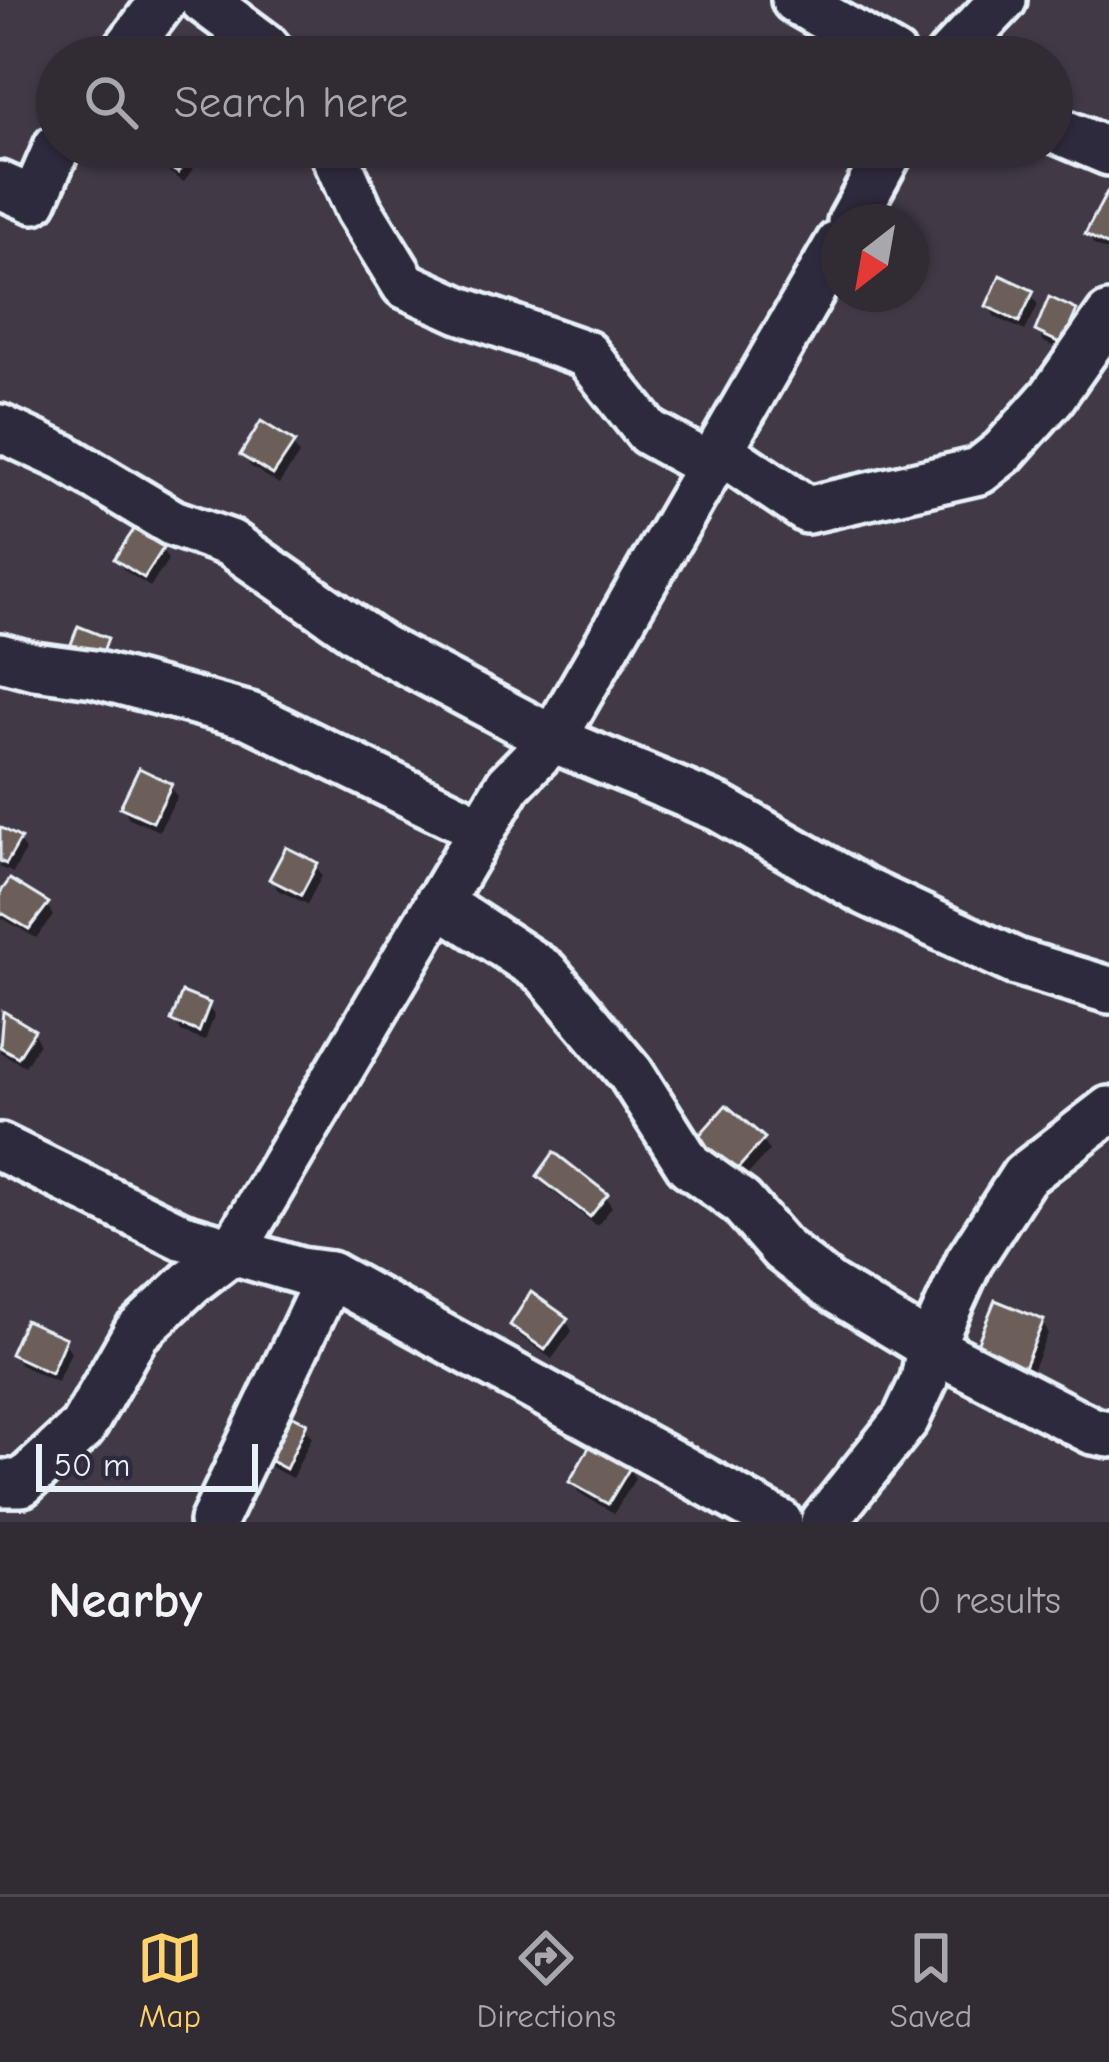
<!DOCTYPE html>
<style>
:root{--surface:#312c34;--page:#39343c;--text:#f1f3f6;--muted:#a8a7ac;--line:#4c484f;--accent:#ffd166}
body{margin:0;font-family:"Comic Neue",sans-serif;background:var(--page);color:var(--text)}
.compass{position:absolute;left:821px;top:204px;width:108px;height:108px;border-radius:50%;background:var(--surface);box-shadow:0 3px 9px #0004;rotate:211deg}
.scale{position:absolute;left:36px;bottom:30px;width:222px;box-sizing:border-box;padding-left:12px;border:6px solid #e8f1f8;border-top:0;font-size:33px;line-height:42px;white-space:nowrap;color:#e8f1f8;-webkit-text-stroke:9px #2f2a3d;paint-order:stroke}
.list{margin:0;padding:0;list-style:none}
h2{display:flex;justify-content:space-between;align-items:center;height:156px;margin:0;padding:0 48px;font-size:51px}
h2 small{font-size:39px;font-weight:400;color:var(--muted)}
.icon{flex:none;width:66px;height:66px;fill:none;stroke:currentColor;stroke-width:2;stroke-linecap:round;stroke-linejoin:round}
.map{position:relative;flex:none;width:1109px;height:1522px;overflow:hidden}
.search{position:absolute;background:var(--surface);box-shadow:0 3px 9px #0004;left:36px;right:36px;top:36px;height:132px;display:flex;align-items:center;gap:30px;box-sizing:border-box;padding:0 42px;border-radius:66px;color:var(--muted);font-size:45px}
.sheet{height:372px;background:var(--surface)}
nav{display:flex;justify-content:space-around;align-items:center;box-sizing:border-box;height:168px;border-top:3px solid var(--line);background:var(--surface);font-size:33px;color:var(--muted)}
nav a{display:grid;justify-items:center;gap:6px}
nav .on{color:var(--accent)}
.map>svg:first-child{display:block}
.shadow{fill:#0007}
.building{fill:#6c5f5a;stroke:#e8f1f8;stroke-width:3}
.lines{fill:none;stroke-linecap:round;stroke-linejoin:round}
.minor-casing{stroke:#e8f1f8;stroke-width:54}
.minor{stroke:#2f2a3d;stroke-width:45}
</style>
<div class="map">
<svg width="1109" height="1522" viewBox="0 0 1109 1522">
<rect width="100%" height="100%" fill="#413a46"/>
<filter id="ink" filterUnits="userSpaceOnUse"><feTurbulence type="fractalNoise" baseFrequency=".00833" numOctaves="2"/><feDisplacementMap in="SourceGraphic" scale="24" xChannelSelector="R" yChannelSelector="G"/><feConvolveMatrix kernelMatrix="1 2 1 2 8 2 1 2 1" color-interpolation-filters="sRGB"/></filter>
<g filter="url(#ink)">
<g class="shadow">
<path d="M164,147L191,151L197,162L184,182L164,169L158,158Z"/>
<path d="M1109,196V252L1094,245L1088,234Z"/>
<path d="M1031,294L1038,305L1025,331L995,317L989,306Z"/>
<path d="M1074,313L1081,324L1068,353L1044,342L1038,331Z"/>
<path d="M293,444L299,455L279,484L250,466L244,455Z"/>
<path d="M162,549L168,560L150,587L124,570L118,559Z"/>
<path d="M170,786L177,797L159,831L129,818L123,807Z"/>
<path d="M0,830L19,840L25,851L13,873L0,867Z"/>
<path d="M316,865L322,876L307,904L278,890L272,879Z"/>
<path d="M0,898L47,905L53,916L36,938L0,917Z"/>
<path d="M207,1005L214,1016L205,1041L181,1032L175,1021Z"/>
<path d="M4,1015L33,1032L39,1043L25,1066L0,1052V1022Z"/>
<path d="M763,1140L769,1151L741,1182L705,1151L699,1141Z"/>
<path d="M541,1176L605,1196L612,1207L597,1226L547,1187Z"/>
<path d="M566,1320L572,1331L552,1359L520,1336L513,1325Z"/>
<path d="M1042,1322L1048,1333L1029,1378L984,1360Z"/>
<path d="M64,1341L71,1352L57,1382L20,1365L13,1354Z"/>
<path d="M305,1426L312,1437L292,1478L262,1462Z"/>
<path d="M629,1468L635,1479L614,1513L579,1493L573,1482Z"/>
</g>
<g class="building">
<path d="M161,147H191L193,149L178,173L154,158Z"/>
<path d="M1107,192L1109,193V246L1085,234Z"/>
<path d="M1000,275L1034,291L1019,322L986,306Z"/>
<path d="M1049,297L1077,310L1062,344L1035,331Z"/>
<path d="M261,421L295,442L273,475L240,455Z"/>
<path d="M135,528L164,547L144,578L114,559Z"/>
<path d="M78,626L108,638L97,668L66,657Z"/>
<path d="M139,768L172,784L153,822L120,807Z"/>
<path d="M0,827L21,838L6,864L0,861Z"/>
<path d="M286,847L318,863L301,895L269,879Z"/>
<path d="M10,879L49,903L29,929L0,912V893Z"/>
<path d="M182,992L210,1003L199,1032L171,1021Z"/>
<path d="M3,1011L35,1030L18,1057L0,1047Z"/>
<path d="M726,1105L765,1138L734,1173L695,1140Z"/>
<path d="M554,1152L608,1194L590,1217L537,1176Z"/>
<path d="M531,1292L568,1318L545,1350L510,1325Z"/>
<path d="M995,1300L1044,1320L1023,1369L975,1349Z"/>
<path d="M25,1320L66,1338L51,1373L10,1354Z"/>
<path d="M273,1406L307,1423L286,1469L252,1451Z"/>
<path d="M592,1442L631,1466L608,1504L569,1482Z"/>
</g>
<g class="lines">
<defs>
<g id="minor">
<path d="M203,0L265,46L274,57"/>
<path d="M795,0L894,57"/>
<path d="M121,57L164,0"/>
<path d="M949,57L1003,0"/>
<path d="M1052,128L1109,152"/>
<path d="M331,147L359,210L405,285L460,310L586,354L648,432L710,466"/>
<path d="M0,185L34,200L57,147"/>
<path d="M851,222L892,147"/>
<path d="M0,428L63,457L173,523L230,543L381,648L553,739L719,808L864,891L1016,962L1109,990"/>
<path d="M720,451L807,510L979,471L1003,452L1052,397L1109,316"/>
<path d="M0,657L34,666L94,674L250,716L481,829"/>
<path d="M438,902L545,972L631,1074L689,1165L741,1202L782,1249L829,1286L930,1347L1093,1431L1109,1434"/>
<path d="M0,1147L181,1236L300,1271L330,1275L779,1522"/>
<path d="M0,1483H22L82,1428L136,1333L191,1282L234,1249L509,784L553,739L839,243"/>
<path d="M213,1522L330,1275"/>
<path d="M824,1522L906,1419L924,1380L930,1347L969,1261L1024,1176L1109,1110"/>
</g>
</defs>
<use href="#minor" class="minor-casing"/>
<use href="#minor" class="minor"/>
</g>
</g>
</svg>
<svg class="compass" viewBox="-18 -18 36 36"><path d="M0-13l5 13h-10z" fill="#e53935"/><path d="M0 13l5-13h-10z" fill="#a8a7ac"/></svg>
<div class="scale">50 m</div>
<div class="search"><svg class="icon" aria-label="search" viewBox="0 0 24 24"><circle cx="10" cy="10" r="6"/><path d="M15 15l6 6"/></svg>Search here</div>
</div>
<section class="sheet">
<h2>Nearby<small>0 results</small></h2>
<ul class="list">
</ul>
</section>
<nav>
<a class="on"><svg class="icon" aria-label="map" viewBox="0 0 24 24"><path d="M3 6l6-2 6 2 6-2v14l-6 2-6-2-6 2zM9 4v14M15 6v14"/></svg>Map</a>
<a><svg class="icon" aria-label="directions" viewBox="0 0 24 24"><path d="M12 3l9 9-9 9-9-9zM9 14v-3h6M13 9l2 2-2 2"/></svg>Directions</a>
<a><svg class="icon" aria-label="saved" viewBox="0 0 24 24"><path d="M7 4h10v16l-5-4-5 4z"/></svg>Saved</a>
</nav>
